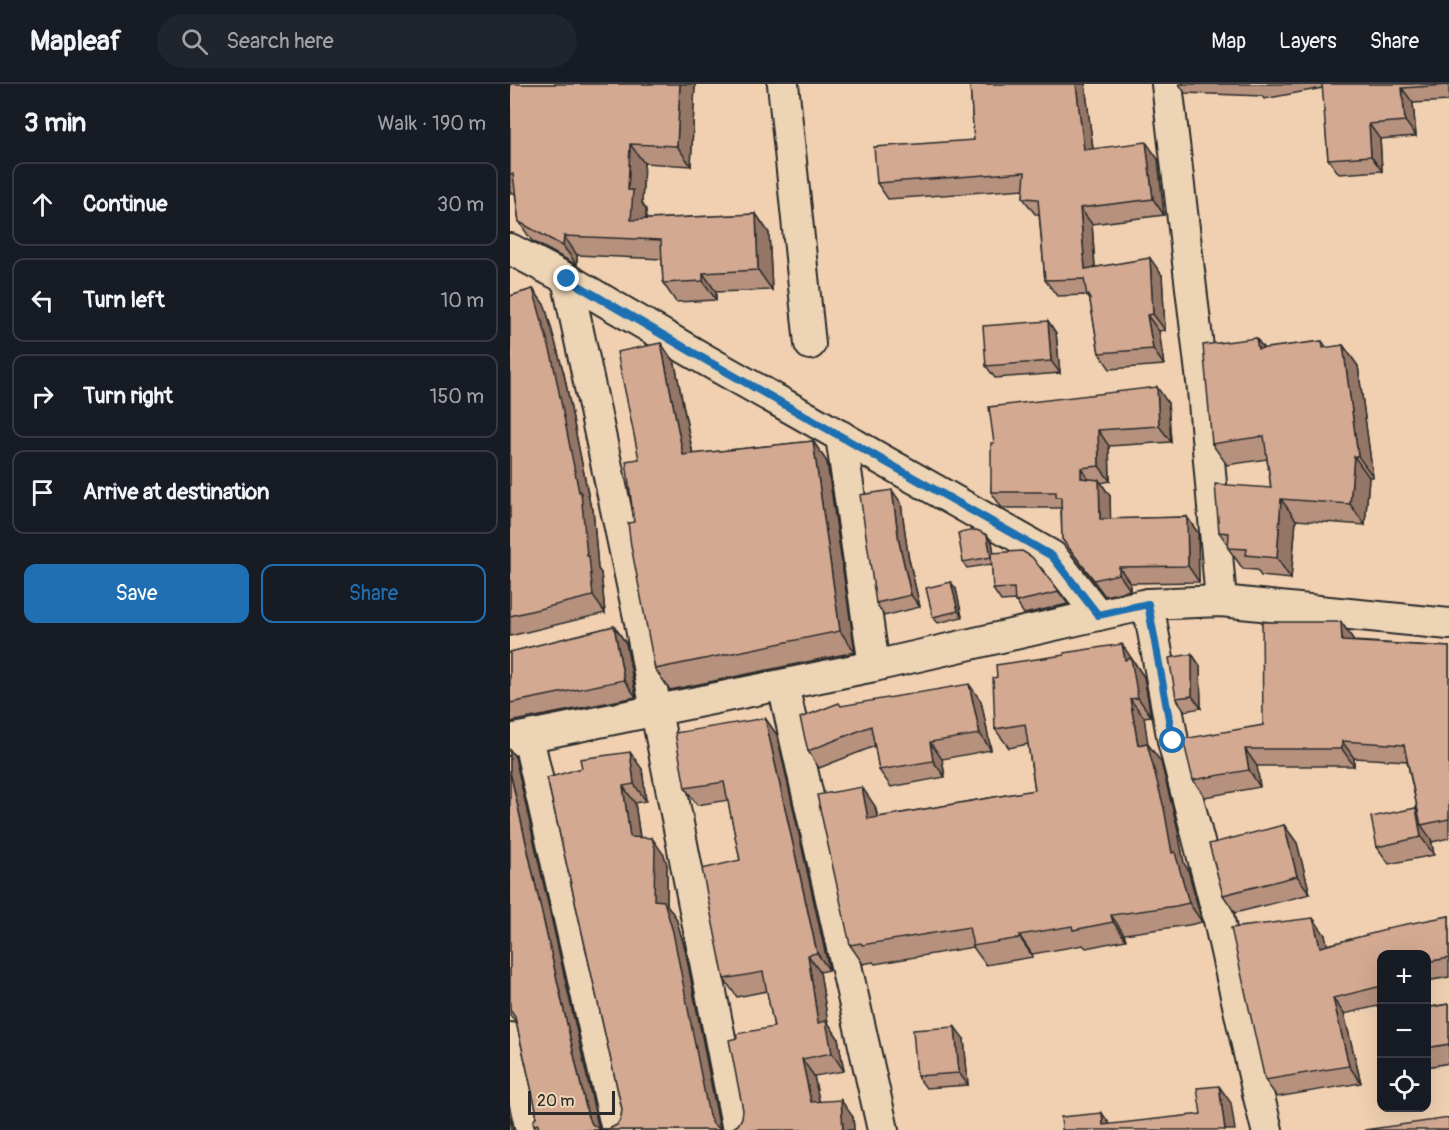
<!DOCTYPE html>
<meta charset="utf-8">
<style>
:root{--surface:#171b24;--page:#20242c;--text:#f1f3f6;--muted:#9ea1a6;--line:#363941;--accent:#1f6fb2}
body{margin:0;font-family:Pangolin,sans-serif;background:var(--page);color:var(--text)}
.controls{position:absolute;right:18px;bottom:18px;display:grid;overflow:hidden;border-radius:12px;box-shadow:0 6px 24px #0002}
.controls button{width:54px;height:54px;display:grid;place-items:center;padding:0;border:0;border-bottom:2px solid var(--line);background:var(--surface);color:var(--text);font:30px sans-serif}
.scale{position:absolute;left:18px;bottom:15px;width:87px;box-sizing:border-box;padding-left:6px;border:3px solid #2b2b2b;border-top:0;font-size:16px;line-height:21px;white-space:nowrap;color:#2b2b2b;-webkit-text-stroke:4px #ecd4b4;paint-order:stroke}
.stop{position:absolute;width:18px;height:18px;margin:-14px;border:4px solid #1f6fb2;border-radius:50%;background:#fff}
.stop.end{background:#1f6fb2;border-color:#fff;box-shadow:0 2px 6px #0008}
.list{margin:0;padding:0;list-style:none}
h2{display:flex;justify-content:space-between;align-items:center;height:78px;margin:0;padding:0 24px;font-size:26px}
h2 small{font-size:20px;font-weight:400;color:var(--muted)}
.list li{display:grid;grid-template-columns:39px 1fr auto;gap:18px;align-items:center;box-sizing:border-box;height:84px;margin:0 12px 12px;padding:0 12px;border:2px solid var(--line);border-radius:12px}
.list b{display:block;font-size:22px;white-space:nowrap}
.list em{font-size:20px;font-style:normal;color:var(--muted)}
.actions{display:flex;gap:12px;padding:18px 24px}
.actions a{flex:1;padding:14px 0;border:2px solid var(--accent);border-radius:12px;text-align:center;font-size:21px;color:var(--accent)}
.actions .main{background:var(--accent);color:#fff}
.icon{flex:none;width:33px;height:33px;fill:none;stroke:currentColor;stroke-width:2;stroke-linecap:round;stroke-linejoin:round}
.map{position:relative;flex:none;width:939px;height:1046px;overflow:hidden}
header{display:flex;align-items:center;gap:36px;box-sizing:border-box;height:84px;padding:0 30px;background:var(--surface);border-bottom:2px solid var(--line)}
header strong{font-size:28px}
nav{display:flex;gap:33px;margin-inline-start:auto;font-size:21px}
.search{width:420px;height:54px;background:var(--page);display:flex;align-items:center;gap:15px;box-sizing:border-box;padding:0 21px;border-radius:33px;color:var(--muted);font-size:22px}
main{display:flex}
aside{flex:1;background:var(--surface)}
.map>svg:first-child{display:block}
.lines{fill:none;stroke-linecap:round;stroke-linejoin:round}
.minor-casing{stroke:#2b2b2b;stroke-width:34}
.minor{stroke:#ecd4b4;stroke-width:30}
.wall{fill:#b5917e;stroke:#2b2b2b;stroke-width:1.5}
.shaded-wall{fill:#947666;stroke:#2b2b2b;stroke-width:1.5}
.building{fill:#d3a992;stroke:#2b2b2b;stroke-width:1.5}
.route{stroke:#1f6fb2;stroke-width:8}
</style>
<header>
<strong>Mapleaf</strong>
<div class="search"><svg class="icon" aria-label="search" viewBox="0 0 24 24"><circle cx="10" cy="10" r="6"/><path d="M15 15l6 6"/></svg>Search here</div>
<nav><a>Map</a><a>Layers</a><a>Share</a></nav>
</header>
<main>
<aside>
<h2>3 min<small>Walk · 190 m</small></h2>
<ul class="list">
<li><svg class="icon" aria-label="ahead" viewBox="0 0 24 24"><path d="M12 20V5M6 11l6-6 6 6"/></svg><div><b>Continue</b></div><em>30 m</em></li>
<li><svg class="icon" aria-label="left" viewBox="0 0 24 24"><path d="M17 20v-9H6M10 6l-5 5 5 5"/></svg><div><b>Turn left</b></div><em>10 m</em></li>
<li><svg class="icon" aria-label="right" viewBox="0 0 24 24"><path d="M7 20v-9h11M14 6l5 5-5 5"/></svg><div><b>Turn right</b></div><em>150 m</em></li>
<li><svg class="icon" aria-label="arrive" viewBox="0 0 24 24"><path d="M6 21V4h12l-3 4 3 4H6"/></svg><div><b>Arrive at destination</b></div></li>
</ul>
<div class="actions"><a class="main">Save</a><a>Share</a></div>
</aside>
<div class="map">
<svg width="939" height="1046" viewBox="0 0 939 1046">
<rect width="100%" height="100%" fill="#f0d0b1"/>
<filter id="ink" filterUnits="userSpaceOnUse"><feTurbulence type="fractalNoise" baseFrequency=".0167" numOctaves="2"/><feDisplacementMap in="SourceGraphic" scale="12" xChannelSelector="R" yChannelSelector="G"/><feConvolveMatrix kernelMatrix="1 2 1 2 8 2 1 2 1" color-interpolation-filters="sRGB"/></filter>
<g filter="url(#ink)">
<g class="lines">
<defs>
<g id="minor">
<path d="M273,0L300,260"/>
<path d="M657,0L693,306L711,517"/>
<path d="M0,165L57,195L194,275L542,472L588,531L638,520L711,517L939,540"/>
<path d="M57,195L130,538L146,627L228,1046"/>
<path d="M331,352L364,582"/>
<path d="M638,520L663,657L708,832L747,1005L757,1046"/>
<path d="M273,601L373,1046"/>
<path d="M18,653L107,1046"/>
<path d="M0,656L364,582L588,531"/>
<path d="M0,954L21,1046"/>
</g>
</defs>
<use href="#minor" class="minor-casing"/>
<use href="#minor" class="minor"/>
</g>
<g class="wall">
<path d="M0,0H185L181,82L134,79L132,119L136,126V135L246,130L259,149L262,206L206,208V216L166,218L153,199L152,175L67,171V181L22,157L9,138L5,109H0Z"/>
<path d="M460,0H575L583,65L648,75L654,131L582,140L585,183L652,191L655,246L649,247L654,281L600,285L589,269L580,216L577,211L547,212L535,196L529,130H525L513,114L514,105L378,115L367,99L464,56Z"/>
<path d="M669,0H939V17L903,19L906,52L870,55L872,87L829,90L818,75L813,4L754,15L752,12L675,9Z"/>
<path d="M23,205L35,222L54,290L80,420L83,425L88,485L91,489L95,529L0,552V212Z"/>
<path d="M538,237L546,249L550,289L485,294L476,282Z"/>
<path d="M746,254L754,265L812,257L817,264L833,261L848,282L863,393H859L855,441L786,436L781,495L751,492L747,486L733,485L718,464V461L709,448L761,404L757,375L717,381L702,360Z"/>
<path d="M165,280L183,370L303,357L317,378L345,568L160,606L145,585L124,438L129,375Z"/>
<path d="M658,319L661,358L599,362L600,397L591,399L600,412V435L677,433L688,449L689,498L620,499V506L595,512L552,455L551,424H492L481,408L484,359Z"/>
<path d="M391,419L398,471L410,523L374,532L366,519Z"/>
<path d="M477,451L482,458L484,469L549,508L558,520L514,530L505,516L491,517L483,505L482,480L457,484L453,478Z"/>
<path d="M446,505L452,533L428,539L423,533Z"/>
<path d="M831,538L843,555V557L939,563V754L922,758L921,755L924,771L879,780L867,763L906,724L908,727L897,677L844,674V682H747L750,703L695,713L683,696L753,641Z"/>
<path d="M104,542L116,559L126,613L0,638V568Z"/>
<path d="M682,570L690,582L691,624L675,627L666,614Z"/>
<path d="M625,579L626,581L634,593L641,632L634,633L637,659L651,678L667,742L674,779L678,786L692,838L679,841L614,850L616,856L576,864L573,861L522,870L523,873L476,881L463,863L365,880L363,878L353,880L340,861L365,722L368,733L525,706L518,660L499,664L485,645Z"/>
<path d="M471,617L481,666L432,675L435,693L381,703L369,686L365,662L309,684L298,667L332,622Z"/>
<path d="M255,634L267,651L319,886L310,888L318,939L328,954L334,987L304,992L309,1017L343,1033L344,1046H27L24,1041L26,1033V1025L6,938L0,931V666L5,673L89,1045H99L107,1041L111,1034L112,1025L37,694L132,685L136,717L125,719L130,753L154,771L157,781V821L166,834L175,865L210,1045L220,1046L228,1041L232,1034L264,943L257,907L227,913L214,895L230,776L218,716L187,721L175,704Z"/>
<path d="M774,741L787,759L800,810L725,829L713,811Z"/>
<path d="M939,832V893L916,897V870H872V921L834,930L851,999L767,1013L755,996L815,851L817,861Z"/>
<path d="M939,920V979L916,983V924Z"/>
<path d="M454,955L458,1001L416,1004L407,992Z"/>
</g>
<g class="shaded-wall">
<path d="M170,0H185L181,82L167,62Z"/>
<path d="M566,0H575L585,82L574,66Z"/>
<path d="M892,4L903,19L906,52L895,37Z"/>
<path d="M859,40L870,55L872,87L861,72Z"/>
<path d="M636,58L648,75L654,131L643,115Z"/>
<path d="M120,60L134,79L132,119L136,126L135,155L121,136L118,106Z"/>
<path d="M570,124L582,140L586,201L575,185Z"/>
<path d="M246,130L259,149L262,206L248,186Z"/>
<path d="M54,152L67,171V181L53,162Z"/>
<path d="M640,174L652,191L655,246L643,230Z"/>
<path d="M193,189L206,208V216L193,197Z"/>
<path d="M23,205L35,222L54,290L80,420L83,425L88,485L91,489L95,529L83,512L77,472L69,408Z"/>
<path d="M637,231L649,247L654,281L643,265Z"/>
<path d="M538,237L546,249L550,289L541,277Z"/>
<path d="M746,254L761,275L748,265Z"/>
<path d="M151,259L165,280L187,392L173,371Z"/>
<path d="M833,261L848,282L863,393L848,372Z"/>
<path d="M647,303L658,319L661,358L649,342Z"/>
<path d="M588,346L599,362L600,397L589,382Z"/>
<path d="M303,357L317,378L345,568L330,547Z"/>
<path d="M844,372L859,393L855,441L840,420Z"/>
<path d="M571,384L582,400L571,394Z"/>
<path d="M589,396L600,412L601,451L590,435Z"/>
<path d="M382,406L391,419L398,471L410,523L401,511L389,458Z"/>
<path d="M771,415L786,436L781,495L767,474Z"/>
<path d="M677,433L688,449L689,498L678,482Z"/>
<path d="M477,451L482,458L485,479L481,473Z"/>
<path d="M609,483L620,499V506L609,490Z"/>
<path d="M441,498L446,505L452,533L448,527Z"/>
<path d="M831,538L843,555V573L832,557Z"/>
<path d="M104,542L116,559L126,613L114,596Z"/>
<path d="M612,560L634,593L641,632L628,614L615,576Z"/>
<path d="M682,570L690,582L691,624L682,612Z"/>
<path d="M459,600L471,617L481,666L470,650Z"/>
<path d="M620,615L634,633L641,680L628,661Z"/>
<path d="M255,634L267,651L319,886L307,869Z"/>
<path d="M832,657L844,674V682L832,665Z"/>
<path d="M420,658L432,675L435,693L423,677Z"/>
<path d="M637,659L651,678L667,742L674,779L678,786L692,838L679,819L662,769Z"/>
<path d="M735,665L747,682L750,703L739,686Z"/>
<path d="M0,666L5,673L89,1046L82,1040L78,1033L0,688Z"/>
<path d="M120,668L132,685L136,717L124,700Z"/>
<path d="M113,702L125,719L132,770L120,753Z"/>
<path d="M352,703L365,722L371,754L358,735Z"/>
<path d="M906,724L917,739L911,741L921,755L924,771L911,753Z"/>
<path d="M774,741L787,759L800,810L787,792Z"/>
<path d="M142,754L154,771L157,781V821L166,834L175,865L210,1046L203,1040L199,1032L144,816Z"/>
<path d="M601,831L614,850L616,856L603,838Z"/>
<path d="M803,834L815,851L822,879L810,863Z"/>
<path d="M509,851L522,870L523,873L510,854Z"/>
<path d="M298,871L310,888L318,939L328,954L334,987L322,969L308,939Z"/>
<path d="M823,914L834,930L851,999L839,982Z"/>
<path d="M445,943L454,955L458,1001L449,989Z"/>
<path d="M292,975L304,992L313,1035L301,1018Z"/>
<path d="M709,1002L721,1019L725,1046H715Z"/>
<path d="M331,1016L343,1033L344,1046H333Z"/>
<path d="M592,1029L604,1046L593,1041Z"/>
<path d="M0,1032L3,1046L0,1045Z"/>
</g>
<g class="building">
<path d="M0,0H170L167,62L120,60L118,106H123L121,136L246,130L248,186L193,189V197L153,199L151,156L54,152L53,162L9,138L3,90H0Z"/>
<path d="M460,0H566L574,66L636,58L643,115L570,124L575,185L640,174L643,230L637,231L643,265L589,269L579,211L577,212L574,195L535,196L528,115L513,114L515,88L367,99L364,63L464,56Z"/>
<path d="M812,0H938V1L892,4L895,37L859,40L861,72L818,75Z"/>
<path d="M23,205L42,273L69,408H71L77,472H79L83,512L0,532V212Z"/>
<path d="M538,237L541,277L476,282L473,242Z"/>
<path d="M746,254L748,265L812,257L813,264L833,261L848,372H844L840,420L771,415L767,474L736,471L737,465L718,464L719,449L709,448L705,400L761,404L754,352L702,360L693,261Z"/>
<path d="M151,259L173,371L303,357L330,547L145,585L121,462L118,439L124,438L116,377L129,375L107,268Z"/>
<path d="M647,303L649,342L588,346L589,382L571,384V394L589,396L590,435L677,433L678,482L609,483V490L584,496L552,455L551,413H546V408H481V359H484L479,323Z"/>
<path d="M382,406L389,458L401,511L366,519L350,411Z"/>
<path d="M467,446L477,451L481,473L453,478L448,449Z"/>
<path d="M512,467L522,473L549,508L505,518L504,504L483,505L481,469Z"/>
<path d="M441,498L448,527L423,533L416,504Z"/>
<path d="M752,538H831L832,557L939,563V735L911,741L894,661L832,657V665H735L739,686L683,696L673,655L753,641Z"/>
<path d="M104,542L114,596L0,619V568Z"/>
<path d="M612,560L615,576L621,574L628,614L620,615L628,661L637,659L654,724L662,769L665,768L679,819L666,822L601,831L603,838L563,846L562,842L509,851L510,854L463,862L459,843L352,861L351,859L340,861L307,711L352,703L358,735L525,706L515,640L485,645L483,594L487,593L486,581L554,571V569Z"/>
<path d="M682,570V612L666,614L659,574Z"/>
<path d="M459,600L470,650L420,658L423,677L369,686L361,642L298,667L290,634L329,619L331,622Z"/>
<path d="M255,634L307,869L298,871L308,939L316,937L322,969L292,975L301,1018L331,1016L333,1046H29L28,1040L24,1041L23,1038L26,1033V1025L5,933L0,925V688L78,1033L82,1040L89,1045H99L107,1041L111,1034L112,1025L37,694L72,684L70,675L120,668L124,700L113,702L120,753L142,754L145,764L144,816L154,817L163,848L199,1032L203,1040L210,1045L220,1046L228,1041L232,1034L233,1026L219,956L227,954L226,950L264,943L253,888L214,895L192,785L230,776L214,698L175,704L165,649Z"/>
<path d="M906,724L911,753L867,763L861,733Z"/>
<path d="M774,741L787,792L713,811L699,760Z"/>
<path d="M939,832V874L916,878V870H872V902L823,914L839,982L755,996L721,844L803,834L810,863L876,846V844Z"/>
<path d="M939,920V960L916,964V924Z"/>
<path d="M445,943L449,989L407,992L403,946Z"/>
<path d="M709,1002L715,1046H552L551,1033L592,1029L593,1041L691,1030L687,1004Z"/>
<path d="M939,1034V1046H854Z"/>
</g>
</g>
<g class="lines" filter="url(#ink)">
<path class="route" d="M57,195L194,275L542,472L588,531L638,520L663,657"/>
</g>
</svg>
<div class="controls">
<button>+</button>
<button>−</button>
<button><svg class="icon" aria-label="locate" viewBox="0 0 24 24"><circle cx="12" cy="12" r="6"/><path d="M12 2v4M12 18v4M2 12h4M18 12h4"/></svg></button>
</div>
<div class="scale">20 m</div>
<div class="stop" style="left:663px;top:657px"></div>
<div class="stop end" style="left:57px;top:195px"></div>
</div>
</main>
